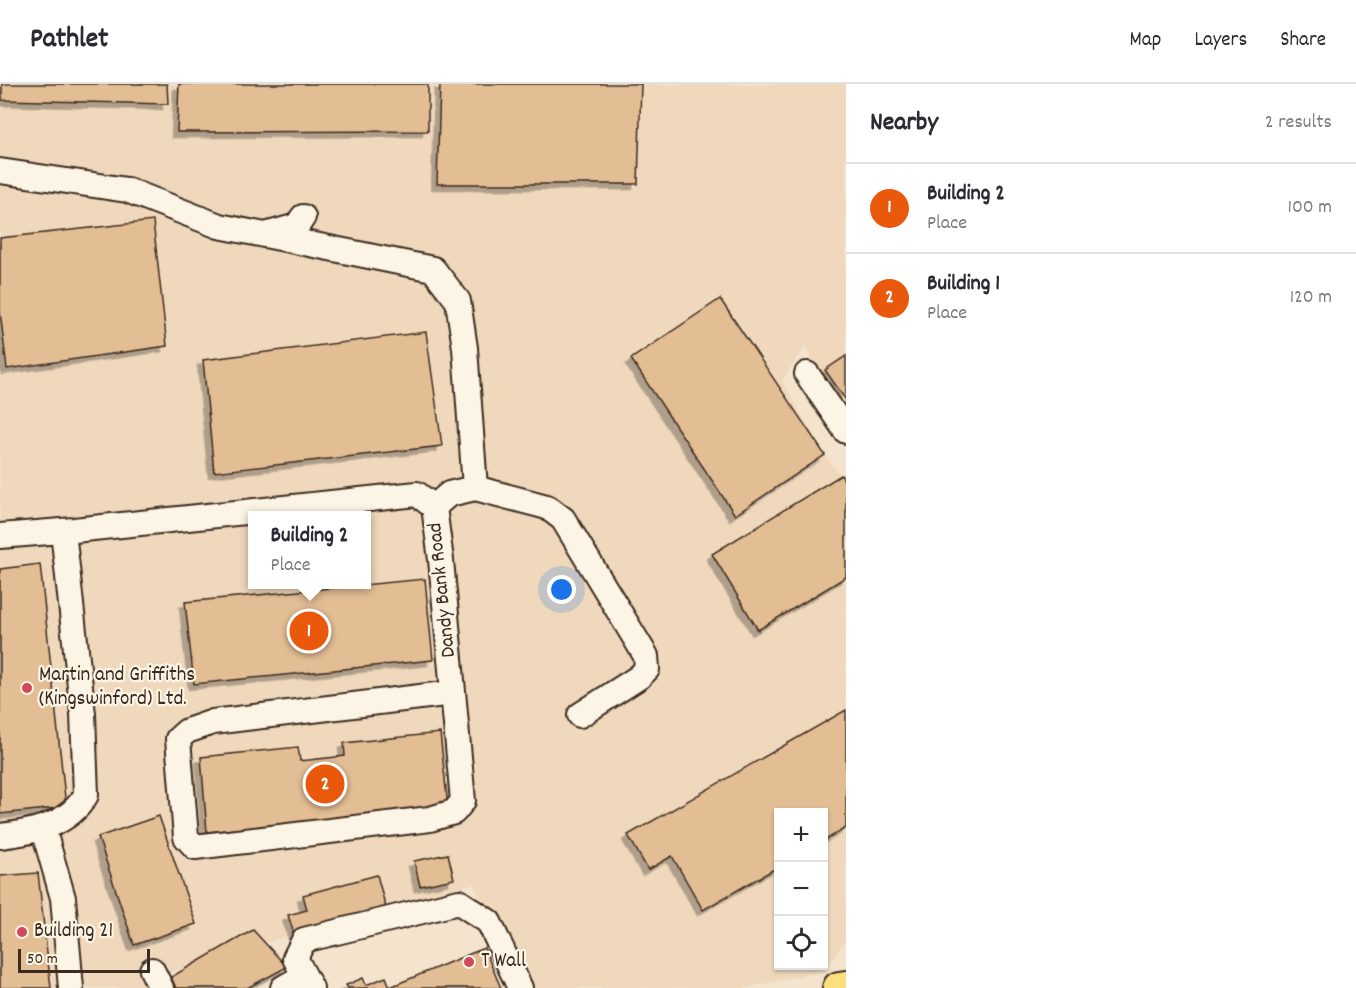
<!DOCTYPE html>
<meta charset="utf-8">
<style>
:root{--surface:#fff;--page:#f7f7f7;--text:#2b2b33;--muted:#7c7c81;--line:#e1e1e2;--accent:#ea580c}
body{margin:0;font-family:Dekko,sans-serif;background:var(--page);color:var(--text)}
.controls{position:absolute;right:18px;bottom:18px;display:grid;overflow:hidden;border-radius:0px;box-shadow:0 2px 4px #0004}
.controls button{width:54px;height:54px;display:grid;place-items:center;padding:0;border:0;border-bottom:2px solid var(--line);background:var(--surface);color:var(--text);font:30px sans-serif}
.scale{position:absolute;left:18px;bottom:15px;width:132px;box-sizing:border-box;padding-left:6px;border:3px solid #3b2a1e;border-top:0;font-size:16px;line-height:21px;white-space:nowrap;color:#3b2a1e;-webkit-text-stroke:4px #fcf5e5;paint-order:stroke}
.you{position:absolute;left:562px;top:506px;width:21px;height:21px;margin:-15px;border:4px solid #fff;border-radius:50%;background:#1a73e8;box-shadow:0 0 0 9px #1a73e833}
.badge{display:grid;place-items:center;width:39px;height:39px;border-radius:50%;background:var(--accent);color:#fff;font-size:20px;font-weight:700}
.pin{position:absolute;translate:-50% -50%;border:3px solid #fff;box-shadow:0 2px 6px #0006}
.popup{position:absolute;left:248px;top:427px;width:123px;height:78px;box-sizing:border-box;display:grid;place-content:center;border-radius:0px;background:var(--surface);filter:drop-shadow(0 2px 4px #0005);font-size:20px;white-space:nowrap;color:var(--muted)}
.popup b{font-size:22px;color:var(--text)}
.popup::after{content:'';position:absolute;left:50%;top:100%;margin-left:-12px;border:12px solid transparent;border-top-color:var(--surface)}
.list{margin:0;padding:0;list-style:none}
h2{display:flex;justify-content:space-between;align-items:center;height:78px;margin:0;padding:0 24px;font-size:26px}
h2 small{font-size:20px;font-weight:400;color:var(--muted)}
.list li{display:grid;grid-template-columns:39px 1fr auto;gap:18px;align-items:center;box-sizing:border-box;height:90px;padding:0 24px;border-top:2px solid var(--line)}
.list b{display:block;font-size:22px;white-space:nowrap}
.list p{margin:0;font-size:20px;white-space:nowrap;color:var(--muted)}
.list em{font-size:20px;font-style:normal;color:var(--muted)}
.icon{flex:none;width:33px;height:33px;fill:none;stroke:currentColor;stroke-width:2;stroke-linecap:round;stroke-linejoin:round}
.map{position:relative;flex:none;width:846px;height:904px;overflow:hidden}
header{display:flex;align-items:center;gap:36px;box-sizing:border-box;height:84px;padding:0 30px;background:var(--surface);border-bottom:2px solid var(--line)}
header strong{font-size:28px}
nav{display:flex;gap:33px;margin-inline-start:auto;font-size:21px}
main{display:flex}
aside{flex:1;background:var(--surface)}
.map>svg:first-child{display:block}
.built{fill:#efd8bc;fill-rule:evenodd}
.building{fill:#e3bd94;stroke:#3b2a1e;stroke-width:1.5;filter:url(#shadow)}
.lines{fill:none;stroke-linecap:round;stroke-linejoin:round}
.minor-casing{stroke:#3b2a1e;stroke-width:28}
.major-casing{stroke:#3b2a1e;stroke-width:36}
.minor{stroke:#fcf5e5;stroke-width:24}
.major{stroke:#fce080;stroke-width:32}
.poi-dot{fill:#d1495b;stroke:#fcf5e5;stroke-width:2}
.labels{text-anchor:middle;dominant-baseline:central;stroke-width:4.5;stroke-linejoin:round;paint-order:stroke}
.street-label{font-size:21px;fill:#3b2a1e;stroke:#fcf5e5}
.poi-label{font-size:21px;fill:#3b2a1e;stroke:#fcf5e5;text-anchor:start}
</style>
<header>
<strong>Pathlet</strong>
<nav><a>Map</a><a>Layers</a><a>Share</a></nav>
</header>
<main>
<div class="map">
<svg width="846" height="904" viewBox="0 0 846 904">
<defs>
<filter id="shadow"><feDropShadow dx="-5.5" dy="5.5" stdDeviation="0" flood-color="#0004"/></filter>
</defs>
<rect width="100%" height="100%" fill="#f4e4cd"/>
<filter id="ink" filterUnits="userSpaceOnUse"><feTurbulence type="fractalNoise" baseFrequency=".0167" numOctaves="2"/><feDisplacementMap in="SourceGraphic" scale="12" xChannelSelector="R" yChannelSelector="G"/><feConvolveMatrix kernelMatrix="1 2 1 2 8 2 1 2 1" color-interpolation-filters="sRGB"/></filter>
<g filter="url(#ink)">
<path class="built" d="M0,0H846V329L805,262L782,297L825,371L846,399V857L822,887L746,904H532L473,800L294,850L159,892L164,904H0ZM252,432H366V500H252ZM778,728H824V882H778Z"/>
<g class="building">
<path d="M2,0H167L168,20L2,16Z"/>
<path d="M179,0H428V47L177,48Z"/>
<path d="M440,0H641L638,100H437Z"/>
<path d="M153,137L167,262L7,285L0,227V154Z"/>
<path d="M720,215L825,371L735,431L631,275Z"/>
<path d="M426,248L442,362L214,388L203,276Z"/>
<path d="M846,272V316L825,286Z"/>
<path d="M841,391L846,399V493L758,546L712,470Z"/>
<path d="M40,480L66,723L0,730V485Z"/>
<path d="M425,495L433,576L194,600L185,518Z"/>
<path d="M846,626V744L824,757V728H778V783L703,826L672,772L648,786L628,751Z"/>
<path d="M440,649L448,723L207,748L201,673L298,663L300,677L345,672L344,659Z"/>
<path d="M159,732L196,840L134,861L98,753Z"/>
<path d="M448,770L454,795L420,802L414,777Z"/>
<path d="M38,789L51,904H0V792Z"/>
<path d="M377,791L386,824L294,850L288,831L307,826L303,811Z"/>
<path d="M253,846L287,883L247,904H176L171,893Z"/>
<path d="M484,864L501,904H348L346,901L363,894L366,901L386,893L390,903Z"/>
</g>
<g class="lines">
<defs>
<g id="minor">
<path d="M0,87L127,106L219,142L265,151L297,142L303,133"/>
<path d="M265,151L433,185L458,217L465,264L475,404L449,410L434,423"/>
<path d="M807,290L846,347"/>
<path d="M475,404L547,423L563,435L646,572L647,585L639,593L580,631"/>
<path d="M0,452L74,446L417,410L434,423L441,476L463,717L454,728L430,735L195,763L186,753L178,655L187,647L213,638L453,609"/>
<path d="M43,744L63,814L71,904"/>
<path d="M0,752C33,748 68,742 86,711L83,630L63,447"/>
<path d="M152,886L161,904"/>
<path d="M283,904L304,892"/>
<path d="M311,904L295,874L304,856L459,818L489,838L520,904"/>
</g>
<path id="major" d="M839,904L846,903"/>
</defs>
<use href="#minor" class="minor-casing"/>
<use href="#major" class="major-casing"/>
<use href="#minor" class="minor"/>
<use href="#major" class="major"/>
</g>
</g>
<g class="poi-dot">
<circle cx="27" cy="604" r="6"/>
<circle cx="22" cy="848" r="6"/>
<circle cx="469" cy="878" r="6"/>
</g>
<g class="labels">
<g class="street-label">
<text transform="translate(443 506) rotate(-96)">Dandy Bank Road</text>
</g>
<g class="poi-label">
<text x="39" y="592">Martin and Griffiths<tspan x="39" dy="24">(Kingswinford) Ltd.</tspan></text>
<text x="34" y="848">Building 21</text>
<text x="481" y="878">T Wall</text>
</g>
</g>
</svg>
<div class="controls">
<button>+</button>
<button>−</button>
<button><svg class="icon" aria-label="locate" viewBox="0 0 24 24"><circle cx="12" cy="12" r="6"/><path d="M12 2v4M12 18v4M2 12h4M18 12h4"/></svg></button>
</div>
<div class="scale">50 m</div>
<div class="you"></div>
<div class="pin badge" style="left:309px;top:547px">1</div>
<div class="popup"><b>Building 2</b>Place</div>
<div class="pin badge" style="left:325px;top:700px">2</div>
</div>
<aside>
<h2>Nearby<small>2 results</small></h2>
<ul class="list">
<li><span class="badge">1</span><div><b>Building 2</b><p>Place</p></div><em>100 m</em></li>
<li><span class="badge">2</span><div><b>Building 1</b><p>Place</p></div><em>120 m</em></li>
</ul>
</aside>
</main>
